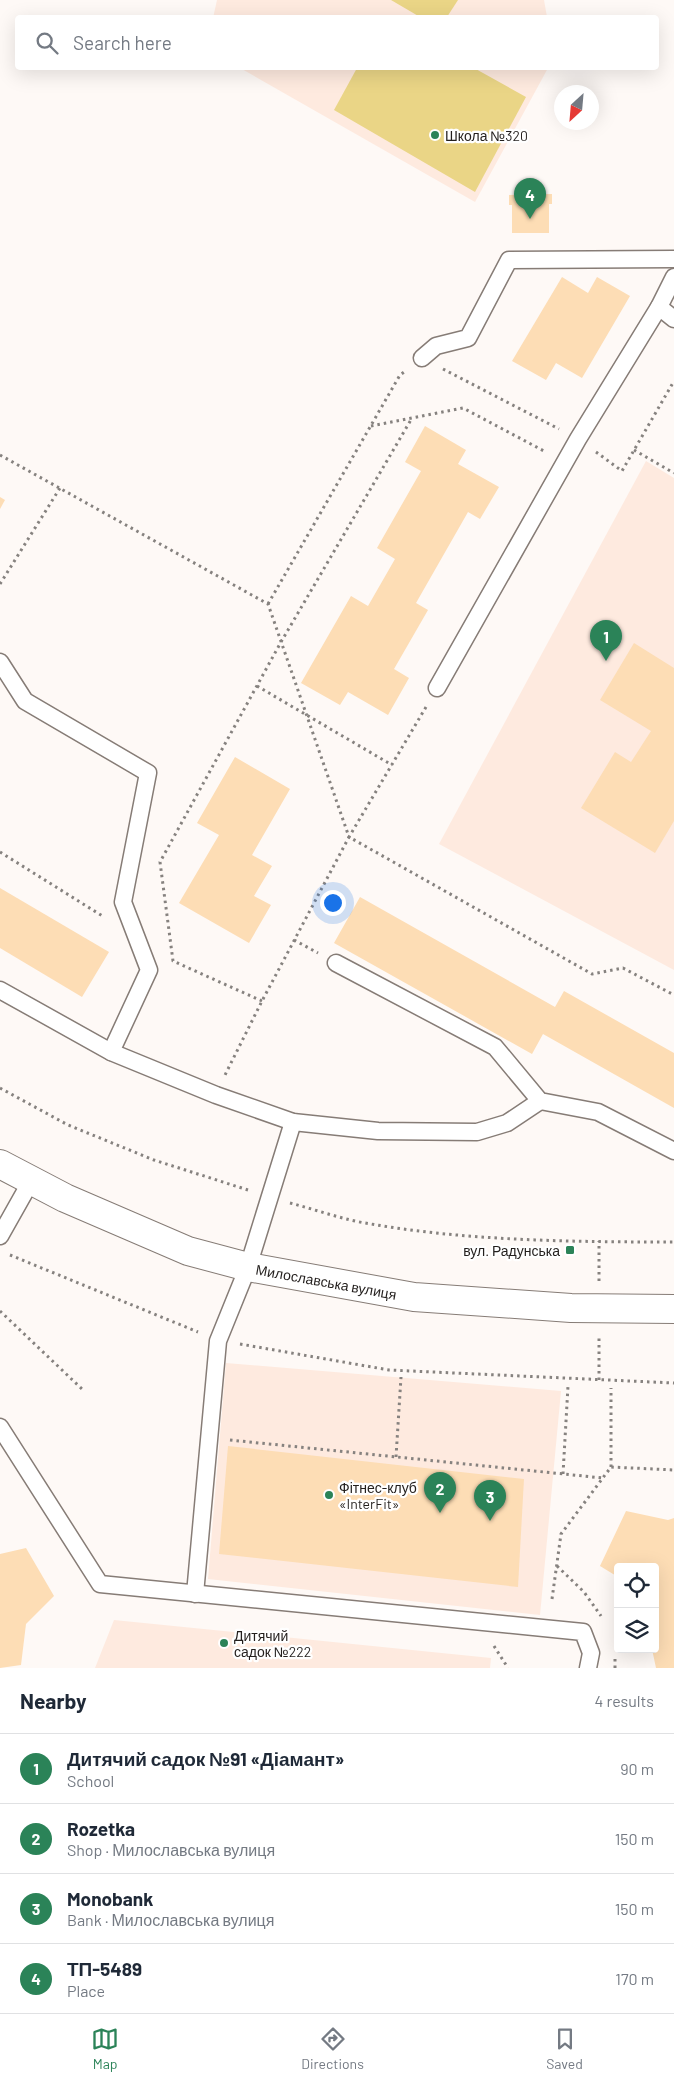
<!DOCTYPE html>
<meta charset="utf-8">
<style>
:root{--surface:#fff;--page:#f2f2f3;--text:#1f2937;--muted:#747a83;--line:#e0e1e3;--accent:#2b8358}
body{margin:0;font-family:Barlow,sans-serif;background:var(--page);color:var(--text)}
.controls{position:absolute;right:15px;bottom:15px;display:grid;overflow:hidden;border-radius:5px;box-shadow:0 5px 20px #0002}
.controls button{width:45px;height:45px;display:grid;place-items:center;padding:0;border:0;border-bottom:1px solid var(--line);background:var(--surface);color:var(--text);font:25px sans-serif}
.compass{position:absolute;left:554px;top:85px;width:45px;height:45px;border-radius:50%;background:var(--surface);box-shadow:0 5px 20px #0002;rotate:206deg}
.you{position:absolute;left:332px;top:902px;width:18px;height:18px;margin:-12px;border:4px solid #fff;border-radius:50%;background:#1a73e8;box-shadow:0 0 0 8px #1a73e833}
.badge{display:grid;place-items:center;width:32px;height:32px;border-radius:50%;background:var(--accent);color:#fff;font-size:16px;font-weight:700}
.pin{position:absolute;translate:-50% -41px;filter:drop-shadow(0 1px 2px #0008)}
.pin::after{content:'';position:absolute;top:26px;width:18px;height:15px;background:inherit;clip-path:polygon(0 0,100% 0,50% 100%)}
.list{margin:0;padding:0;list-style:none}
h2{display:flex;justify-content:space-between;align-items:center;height:65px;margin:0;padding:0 20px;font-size:21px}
h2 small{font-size:16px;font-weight:400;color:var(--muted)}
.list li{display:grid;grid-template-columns:32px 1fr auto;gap:15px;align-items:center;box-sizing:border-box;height:70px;padding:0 20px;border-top:1px solid var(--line)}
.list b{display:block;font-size:19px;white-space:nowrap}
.list p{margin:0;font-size:16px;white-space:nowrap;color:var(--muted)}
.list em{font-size:16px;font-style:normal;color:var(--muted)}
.icon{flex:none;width:28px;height:28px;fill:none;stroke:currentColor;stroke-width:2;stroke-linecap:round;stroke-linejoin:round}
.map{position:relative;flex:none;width:674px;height:1668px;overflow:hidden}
.search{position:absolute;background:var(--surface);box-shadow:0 5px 20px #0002;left:15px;right:15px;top:15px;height:55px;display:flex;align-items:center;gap:12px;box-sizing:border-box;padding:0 18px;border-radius:5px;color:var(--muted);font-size:19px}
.sheet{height:345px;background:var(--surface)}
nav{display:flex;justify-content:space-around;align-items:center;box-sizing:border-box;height:70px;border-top:1px solid var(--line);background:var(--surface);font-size:14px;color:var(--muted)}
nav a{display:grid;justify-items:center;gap:2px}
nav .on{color:var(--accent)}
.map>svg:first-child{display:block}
.built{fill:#feeadf}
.green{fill:#ead586}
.building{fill:#fdddb5}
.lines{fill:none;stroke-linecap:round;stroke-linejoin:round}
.lane-casing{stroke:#867c76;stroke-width:19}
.secondary-casing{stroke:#867c76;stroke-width:30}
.path{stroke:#86827f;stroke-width:3;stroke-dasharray:2.5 4;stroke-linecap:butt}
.lane{stroke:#fff;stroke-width:16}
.secondary{stroke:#fff;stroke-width:28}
.poi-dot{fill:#2b8358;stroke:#fff;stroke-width:2}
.labels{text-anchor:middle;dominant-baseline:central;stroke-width:4.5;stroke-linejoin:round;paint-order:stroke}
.poi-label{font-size:14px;fill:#231f1d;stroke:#fff;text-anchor:start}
.street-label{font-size:14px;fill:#231f1d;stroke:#fff}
</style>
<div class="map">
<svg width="674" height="1668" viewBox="0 0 674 1668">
<rect width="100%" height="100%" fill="#fef9f6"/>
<g class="built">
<path d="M217,0H544L547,17L213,18Z"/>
<path d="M240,68H548L475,202Z"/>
<path d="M646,461L674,478V970L439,844Z"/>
<path d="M226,1363L561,1391L540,1615L208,1579Z"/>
<path d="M114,1620L491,1658L490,1668H95Z"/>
</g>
<g class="green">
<path d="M391,0H458L447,17H420Z"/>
<path d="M357,68H474L526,97L475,192L334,110Z"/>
</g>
<g class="building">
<path d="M552,194V204H549V233H512V205H509V195Z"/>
<path d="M562,277L588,293L597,277L630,296L582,378L556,363L546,380L512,361Z"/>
<path d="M425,426L466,450L458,464L499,487L480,519L468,512L416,603L428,610L394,669L409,678L388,715L348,692L340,705L301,683L351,596L368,606L395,559L377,548L421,471L405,462Z"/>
<path d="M0,497L5,500L0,509Z"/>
<path d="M634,643L674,668V821L655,853L581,808L615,752L631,762L651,731L600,700Z"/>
<path d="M235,757L290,789L252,855L272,866L254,896L271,905L249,943L179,903L219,835L197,823Z"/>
<path d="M0,888L109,952L82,997L0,948Z"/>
<path d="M360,897L555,1007L564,991L674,1053V1108L543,1034L532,1054L334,943Z"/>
<path d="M228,1446L524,1479L518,1587L219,1554Z"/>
<path d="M626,1511L668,1520L674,1518V1668H656L652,1649H655V1567H618V1577L600,1566Z"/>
<path d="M26,1548L54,1596L26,1624L21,1665L0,1668V1554Z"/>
</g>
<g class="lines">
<defs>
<g id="lane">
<path d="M659,307L674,319"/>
<path d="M422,358L436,346L468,338L509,260L674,259"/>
<path d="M0,662L25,701L148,773L123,902L149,970L111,1052"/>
<path d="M437,688L578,439L659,307L674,277"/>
<path d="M336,963L495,1047L540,1101L598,1112L674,1151"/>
<path d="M0,990L111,1052L216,1095L293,1122L378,1131L477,1132L507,1123L540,1101"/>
<path d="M0,1236L31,1181"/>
<path d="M0,1427L100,1584L583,1632L591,1653L588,1668"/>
<path d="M195,1594L218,1341L248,1267L293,1122"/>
</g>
<g id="secondary">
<path id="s1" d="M0,1164L65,1198L188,1251L248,1267L414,1297L571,1308L674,1309"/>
</g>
</defs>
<use href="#lane" class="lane-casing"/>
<use href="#secondary" class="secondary-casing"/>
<g class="path">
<path d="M443,369L559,429"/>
<path d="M371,426L463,408L544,451"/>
<path d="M634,450L674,473"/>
<path d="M596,452L622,471L674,381"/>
<path d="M0,455L268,604L349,837L262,1001L225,1075"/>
<path d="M0,584L60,488"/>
<path d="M268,604L400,375L404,372"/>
<path d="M257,686L392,765"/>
<path d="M426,707L349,837L592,974L623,968L674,995"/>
<path d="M0,852L104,917"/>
<path d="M294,940L318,953"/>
<path d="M262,1001L173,961L160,862L281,642L412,418"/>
<path d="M0,1088L68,1125L154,1160L248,1190"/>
<path d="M290,1203C317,1210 344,1220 371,1224C470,1241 574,1242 674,1242"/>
<path d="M10,1255L198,1332"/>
<path d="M599,1281V1241"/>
<path d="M0,1311L83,1390"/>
<path d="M240,1344L389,1370L674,1383"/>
<path d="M599,1380V1335"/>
<path d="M230,1440L603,1478"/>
<path d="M396,1457L401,1377"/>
<path d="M611,1467V1388"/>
<path d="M563,1474L568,1386"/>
<path d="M557,1566L584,1592L601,1616"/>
<path d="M552,1599L561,1534L611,1467L674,1470"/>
<path d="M494,1646L508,1668"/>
<path d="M615,1659V1668"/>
</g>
<use href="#lane" class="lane"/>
<use href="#secondary" class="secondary"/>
</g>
<g class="poi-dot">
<circle cx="435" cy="135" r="5"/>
<rect x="565" y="1245" width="10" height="10" rx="2.5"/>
<circle cx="329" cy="1495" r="5"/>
<circle cx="224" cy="1643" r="5"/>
</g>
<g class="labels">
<g class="poi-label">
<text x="445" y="135">Школа №320</text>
<text x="560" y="1250" text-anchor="end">вул. Радунська</text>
<text x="339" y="1487">Фітнес-клуб<tspan x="339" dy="16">«InterFit»</tspan></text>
<text x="234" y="1635">Дитячий<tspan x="234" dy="16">садок №222</tspan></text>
</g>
<g class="street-label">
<text stroke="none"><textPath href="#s1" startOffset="349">Милославська вулиця</textPath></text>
</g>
</g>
</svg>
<div class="controls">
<button><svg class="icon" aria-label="locate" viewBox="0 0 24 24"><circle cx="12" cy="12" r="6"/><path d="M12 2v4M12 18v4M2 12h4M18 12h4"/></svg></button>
<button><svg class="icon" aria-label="layers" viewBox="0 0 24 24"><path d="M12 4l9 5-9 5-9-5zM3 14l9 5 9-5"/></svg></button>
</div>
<svg class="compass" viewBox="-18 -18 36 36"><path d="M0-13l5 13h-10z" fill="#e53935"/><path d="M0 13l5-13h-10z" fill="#747a83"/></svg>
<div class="you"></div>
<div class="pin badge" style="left:606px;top:661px">1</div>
<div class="pin badge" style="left:440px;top:1513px">2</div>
<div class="pin badge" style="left:490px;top:1521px">3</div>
<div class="pin badge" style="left:530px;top:219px">4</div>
<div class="search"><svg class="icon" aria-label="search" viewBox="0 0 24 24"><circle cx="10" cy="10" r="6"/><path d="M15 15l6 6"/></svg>Search here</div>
</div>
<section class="sheet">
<h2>Nearby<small>4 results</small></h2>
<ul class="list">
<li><span class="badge">1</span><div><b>Дитячий садок №91 «Діамант»</b><p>School</p></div><em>90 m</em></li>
<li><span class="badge">2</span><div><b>Rozetka</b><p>Shop · Милославська вулиця</p></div><em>150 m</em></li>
<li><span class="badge">3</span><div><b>Monobank</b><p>Bank · Милославська вулиця</p></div><em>150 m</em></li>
<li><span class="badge">4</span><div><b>ТП-5489</b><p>Place</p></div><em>170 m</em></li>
</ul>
</section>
<nav>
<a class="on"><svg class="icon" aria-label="map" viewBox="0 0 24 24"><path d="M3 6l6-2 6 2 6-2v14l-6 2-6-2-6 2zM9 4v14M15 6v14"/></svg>Map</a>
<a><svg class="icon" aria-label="directions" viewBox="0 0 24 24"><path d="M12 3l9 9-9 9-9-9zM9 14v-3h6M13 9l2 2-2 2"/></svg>Directions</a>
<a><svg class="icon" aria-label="saved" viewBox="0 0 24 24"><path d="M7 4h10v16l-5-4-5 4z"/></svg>Saved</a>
</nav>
